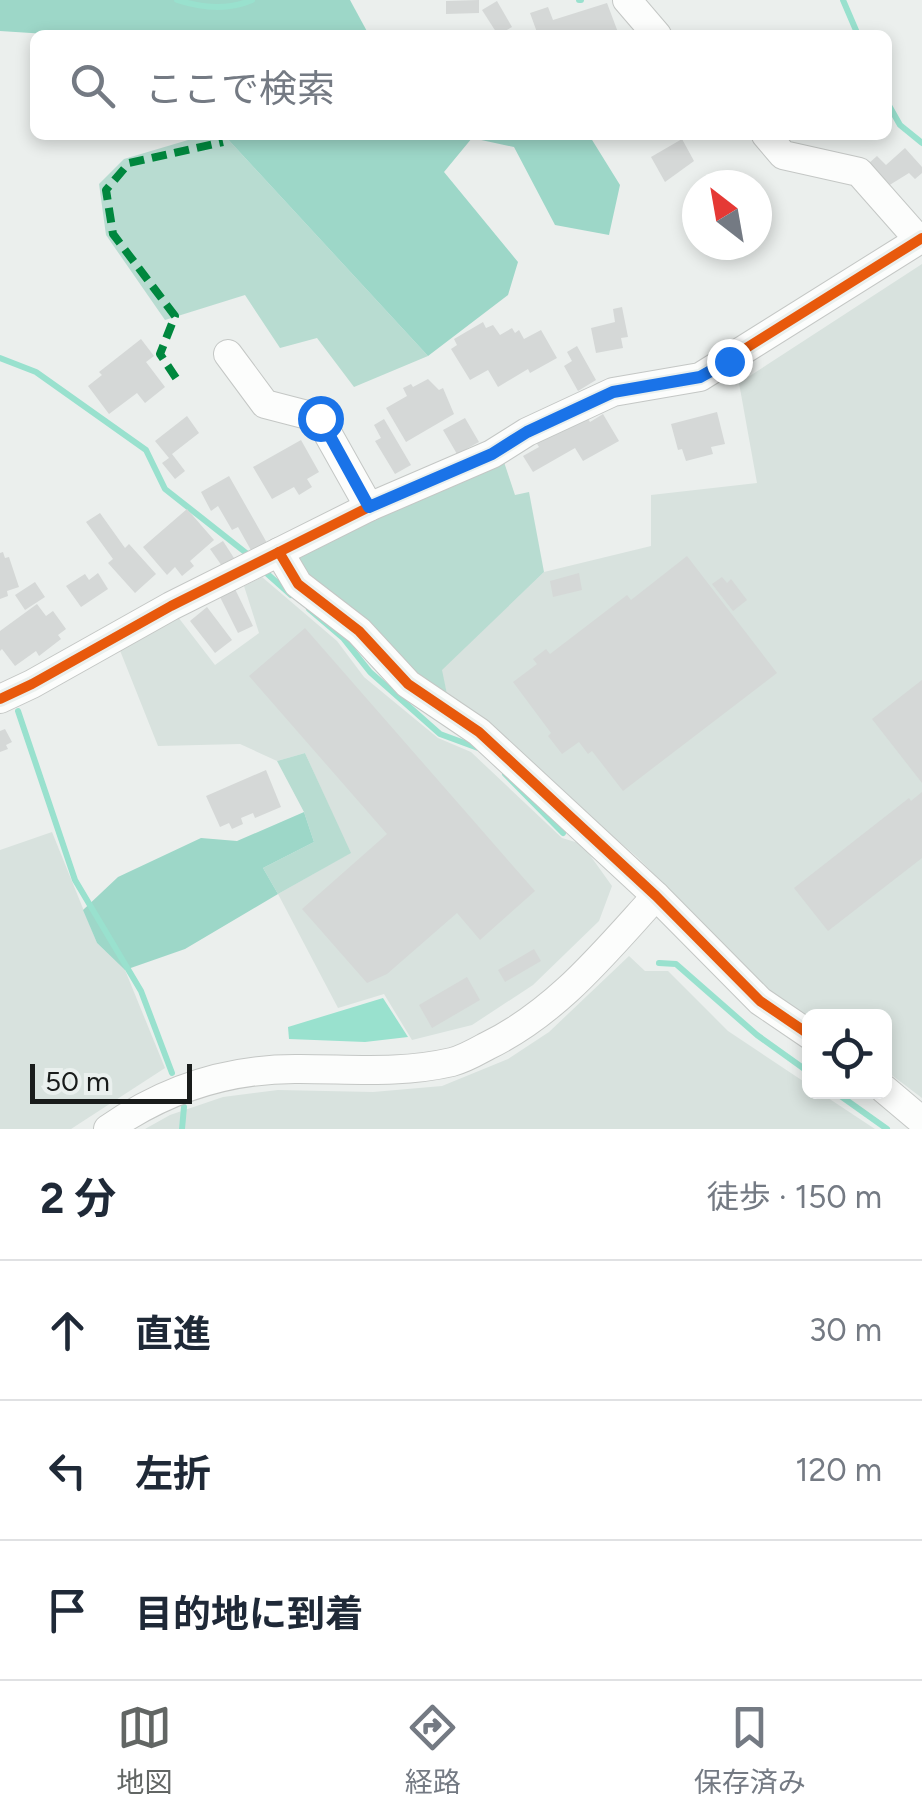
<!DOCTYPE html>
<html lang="ja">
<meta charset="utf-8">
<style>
:root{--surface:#fff;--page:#f6f6f7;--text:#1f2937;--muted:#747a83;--line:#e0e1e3;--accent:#626664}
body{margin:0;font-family:Figtree,"Noto Sans JP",sans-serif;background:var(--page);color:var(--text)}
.controls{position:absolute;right:30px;bottom:30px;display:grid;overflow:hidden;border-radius:15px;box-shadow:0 5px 15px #0003}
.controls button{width:90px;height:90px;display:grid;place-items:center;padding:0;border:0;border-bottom:2px solid var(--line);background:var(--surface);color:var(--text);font:50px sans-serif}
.compass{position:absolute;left:682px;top:170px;width:90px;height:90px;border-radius:50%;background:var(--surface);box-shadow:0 5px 15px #0003;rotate:329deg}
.scale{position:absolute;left:30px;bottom:25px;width:162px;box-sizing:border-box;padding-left:10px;border:5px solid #191c1b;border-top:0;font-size:28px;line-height:35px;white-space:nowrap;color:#191c1b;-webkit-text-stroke:8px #eaf0ee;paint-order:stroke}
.stop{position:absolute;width:30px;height:30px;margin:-22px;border:8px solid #1a73e8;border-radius:50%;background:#fff}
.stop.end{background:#1a73e8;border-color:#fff;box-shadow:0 2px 10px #0008}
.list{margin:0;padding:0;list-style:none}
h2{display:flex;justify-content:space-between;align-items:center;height:130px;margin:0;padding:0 40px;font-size:42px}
h2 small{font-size:32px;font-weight:400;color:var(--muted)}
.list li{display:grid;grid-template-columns:65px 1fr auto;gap:30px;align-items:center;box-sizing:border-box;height:140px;padding:0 40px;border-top:2px solid var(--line)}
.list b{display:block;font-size:38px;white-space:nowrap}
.list em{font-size:32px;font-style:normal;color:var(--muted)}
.icon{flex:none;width:55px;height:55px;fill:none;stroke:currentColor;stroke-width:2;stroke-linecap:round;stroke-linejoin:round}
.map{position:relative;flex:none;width:922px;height:1129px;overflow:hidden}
.search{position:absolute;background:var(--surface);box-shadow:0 5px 15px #0003;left:30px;right:30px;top:30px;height:110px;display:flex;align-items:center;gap:25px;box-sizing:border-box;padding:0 35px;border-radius:15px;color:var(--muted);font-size:38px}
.sheet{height:550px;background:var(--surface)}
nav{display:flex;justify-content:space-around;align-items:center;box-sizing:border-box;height:140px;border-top:2px solid var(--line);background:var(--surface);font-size:28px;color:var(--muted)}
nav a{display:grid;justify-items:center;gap:5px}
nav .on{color:var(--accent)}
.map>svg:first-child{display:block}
.built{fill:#d8e2de}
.green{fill:#b8dcd1}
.forest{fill:#9dd7c8}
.water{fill:#99e1ce}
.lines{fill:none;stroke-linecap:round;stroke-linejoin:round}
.stream{stroke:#99e1ce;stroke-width:6}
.building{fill:#d5d8d7}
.minor-casing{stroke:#c4c7c5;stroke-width:30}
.minor{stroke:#fcfdfc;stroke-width:28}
.quiet{stroke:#00873e;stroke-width:8;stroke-dasharray:15 8;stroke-linecap:butt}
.cycleway-casing{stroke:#eaf0ee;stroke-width:16}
.cycleway{stroke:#e8590c;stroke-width:10}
.route{stroke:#1a73e8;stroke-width:12}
</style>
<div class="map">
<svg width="922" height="1129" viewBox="0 0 922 1129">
<rect width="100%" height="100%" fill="#ebefed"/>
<g class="built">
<path d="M922,264V1098L885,1070L884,1016L809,1018L771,992L637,857L447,694L441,670L544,572L651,546V495L757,483L739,383Z"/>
<path d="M262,577L337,641L364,677L438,738L471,752L562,838L582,844L612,886L599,921L533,985L472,1025L412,1040L384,994L338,1008L278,894L350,853L305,753L277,761L240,744L158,746L119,648L178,617L215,665L259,633L244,586Z"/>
<path d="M52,832L97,943L125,970L165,1068L71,1129H0V850Z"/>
<path d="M629,956L645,971H668L728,1031L809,1085L810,1092H819L875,1129H145L170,1115L223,1097L278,1090L373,1092L442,1086L508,1059L549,1032Z"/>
</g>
<g class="green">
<path d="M205,135H224L428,356L354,387L317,338L280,348L245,295L165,320L106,235L99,184L124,159Z"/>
<path d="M504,462L515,495L529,492L544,572L442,670L447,694L410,677L298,575L294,558L389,508Z"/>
<path d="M305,753L351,853L278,894L263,868L314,842L304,812L277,761Z"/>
</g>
<g class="forest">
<path d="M0,0H350L369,35H62L0,31Z"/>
<path d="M224,135H589L620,185L609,235L555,225L514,147L472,138L444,172L518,262L508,295L428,356Z"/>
<path d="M304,812L314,842L263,868L278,894L185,949L125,970L97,943L83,910L118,877L201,838L237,841Z"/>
</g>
<path class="water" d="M383,998L408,1037L365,1042L289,1039L288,1027Z"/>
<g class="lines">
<g class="stream">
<path d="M177,0C202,8 227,11 252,0"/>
<path d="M579,0H581"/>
<path d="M843,0L858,35"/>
<path d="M887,102L900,125L922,143"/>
<path d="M0,358L36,372L146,450L165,489L250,556"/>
<path d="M263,570L291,595"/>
<path d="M309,609L343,638L370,672L440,734L478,748"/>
<path d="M18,711L75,880L141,991L172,1073"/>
<path d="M505,774L563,833"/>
<path d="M659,963L676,964L757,1035L810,1073"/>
<path d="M835,1092L887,1129"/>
<path d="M182,1129L184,1107"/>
</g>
</g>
<g class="building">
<path d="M479,0V13L446,14V1Z"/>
<path d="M497,1L512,27L498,35L482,10Z"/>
<path d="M607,3L619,35H538L530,13L548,7L553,20Z"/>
<path d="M682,139L694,161L665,182L651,157Z"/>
<path d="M905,148L922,167V173L915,179L909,173L888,186L868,164L877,156L886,165Z"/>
<path d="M622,307L628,337L621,338L623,348L596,353L591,328L615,322L613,309Z"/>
<path d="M483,322L486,328L493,325L500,335L512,328L515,333L519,330L524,339L541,330L557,358L530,373L528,369L498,387L488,370L470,380L451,349L457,345L454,339Z"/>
<path d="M141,339L154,356L146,362L165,387L145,403L137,393L109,414L88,386L102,375L99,372Z"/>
<path d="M577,346L596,380L578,391L564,366L572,361L567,352Z"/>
<path d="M428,379L439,390L443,388L454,414L406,442L386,408L407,396L403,388L411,384L413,387Z"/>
<path d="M717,412L725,444L711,447L713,454L686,461L682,449L678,450L671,424Z"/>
<path d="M585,414L590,422L603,414L619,441L583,461L575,448L533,472L523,456L539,447L536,442Z"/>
<path d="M187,416L199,433L172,454L185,471L175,479L162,463L169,458L155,441Z"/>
<path d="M465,418L479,442L457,454L443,430Z"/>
<path d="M384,419L411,465L395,474L375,441L381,438L374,425Z"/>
<path d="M301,440L319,472L307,479L312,487L299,495L294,487L272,499L253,467Z"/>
<path d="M229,476L267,543L252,552L238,527L232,530L218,506L211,511L201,492Z"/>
<path d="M187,509L214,540L190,561L194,566L182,576L175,567L167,575L143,547Z"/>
<path d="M100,513L125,548L129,544L156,574L135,593L108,563L113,559L86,522Z"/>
<path d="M223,541L234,558L222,566L210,549Z"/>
<path d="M3,552L5,558L9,557L19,587L7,591L8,596L0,599V553Z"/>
<path d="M687,556L777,673L623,791L592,751L588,754L579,742L562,754L548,736L551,733L513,682L537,664L533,659L546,649L550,654L627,595L631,600Z"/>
<path d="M98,573L108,589L81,607L66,586L85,574L89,580Z"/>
<path d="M579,573L582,590L553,597L550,581Z"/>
<path d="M722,577L727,583L731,579L747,600L733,611L712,584Z"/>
<path d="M35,582L45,597L25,610L15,595Z"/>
<path d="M235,589L253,626L238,633L220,597Z"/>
<path d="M37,604L46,616L53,611L66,629L58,635L61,639L39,656L36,651L15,666L2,649L0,651V631Z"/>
<path d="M207,607L232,640L215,653L190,621Z"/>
<path d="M305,628L535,891L480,940L457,913L387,974L367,983L302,909L387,834L249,676Z"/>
<path d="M922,680V783L872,719Z"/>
<path d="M5,729L12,742L6,745L8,749L0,752V731Z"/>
<path d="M266,770L281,807L255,818L253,813L241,818L243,824L232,829L229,823L220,827L206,796Z"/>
<path d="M922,792V858L828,931L794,888L909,798L911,801Z"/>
<path d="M534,949L541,961L505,982L498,970Z"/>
<path d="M467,977L480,1000L432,1028L419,1005Z"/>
</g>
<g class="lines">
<defs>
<g id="minor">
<path d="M627,0L657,35"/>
<path d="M766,135L783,155L859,172L919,240"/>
<path d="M228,354L265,404L319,418L369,507"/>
<path d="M279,552L298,584L359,631L408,684L479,732L656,896L760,1001L810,1035"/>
<path d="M0,699L32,684L171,606L369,507L492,454L527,432L613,392L700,377L922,238"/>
<path d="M884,1089L922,1121"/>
<path d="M108,1129C165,1089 230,1068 300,1069C353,1069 400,1074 452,1062C464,1059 476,1052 487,1046C557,1012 604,953 656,896"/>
</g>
</defs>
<use href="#minor" class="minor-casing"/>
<use href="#minor" class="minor"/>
<path class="quiet" d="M176,378L160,354L175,316L113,234L106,190L129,163L223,142"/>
<defs>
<g id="cycleway">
<path d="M279,552L298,584L359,631L408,684L479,732L656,896L760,1001L810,1035"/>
<path d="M0,699L32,684L171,606L369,507L492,454L527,432L613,392L700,377L922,238"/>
</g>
</defs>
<use href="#cycleway" class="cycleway-casing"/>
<use href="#cycleway" class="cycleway"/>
</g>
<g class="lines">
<path class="route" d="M320,418L369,507L492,454L527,432L613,392L700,377L729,361"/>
</g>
</svg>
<div class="controls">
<button><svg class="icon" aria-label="locate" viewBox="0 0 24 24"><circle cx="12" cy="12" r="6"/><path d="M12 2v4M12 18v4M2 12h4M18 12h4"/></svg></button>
</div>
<svg class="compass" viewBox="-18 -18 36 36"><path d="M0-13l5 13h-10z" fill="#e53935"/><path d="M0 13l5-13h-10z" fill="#747a83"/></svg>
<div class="scale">50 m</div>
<div class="stop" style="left:320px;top:418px"></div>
<div class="stop end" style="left:729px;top:361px"></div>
<div class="search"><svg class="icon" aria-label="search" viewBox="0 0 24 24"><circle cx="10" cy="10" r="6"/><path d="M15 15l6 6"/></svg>ここで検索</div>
</div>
<section class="sheet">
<h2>2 分<small>徒歩 · 150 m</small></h2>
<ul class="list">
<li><svg class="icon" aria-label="ahead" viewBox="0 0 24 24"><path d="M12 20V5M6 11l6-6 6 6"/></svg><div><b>直進</b></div><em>30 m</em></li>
<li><svg class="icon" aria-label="left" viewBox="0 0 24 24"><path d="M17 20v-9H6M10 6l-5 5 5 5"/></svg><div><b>左折</b></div><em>120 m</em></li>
<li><svg class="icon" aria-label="arrive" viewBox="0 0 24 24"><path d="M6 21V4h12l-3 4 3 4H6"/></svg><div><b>目的地に到着</b></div></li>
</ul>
</section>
<nav>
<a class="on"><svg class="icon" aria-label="map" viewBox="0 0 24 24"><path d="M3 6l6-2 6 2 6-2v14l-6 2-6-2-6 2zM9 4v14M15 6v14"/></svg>地図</a>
<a><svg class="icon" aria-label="directions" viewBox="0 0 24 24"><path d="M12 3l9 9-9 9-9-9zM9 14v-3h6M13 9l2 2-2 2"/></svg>経路</a>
<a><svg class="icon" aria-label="saved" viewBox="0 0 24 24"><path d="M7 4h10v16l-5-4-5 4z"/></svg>保存済み</a>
</nav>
